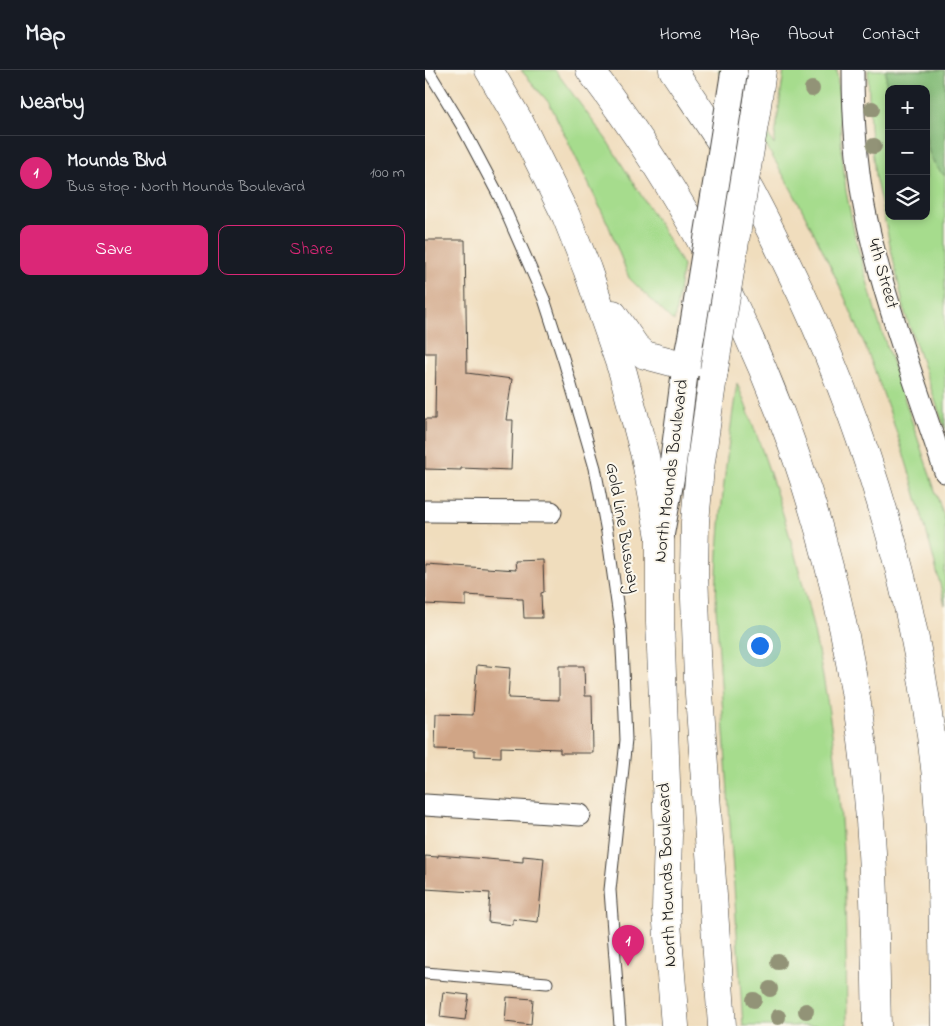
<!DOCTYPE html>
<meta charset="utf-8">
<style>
:root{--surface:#171b24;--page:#20242c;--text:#f1f3f6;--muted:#9ea1a6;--line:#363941;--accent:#db2777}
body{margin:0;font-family:"Indie Flower",sans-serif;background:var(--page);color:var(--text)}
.controls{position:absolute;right:15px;top:15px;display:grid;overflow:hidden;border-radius:10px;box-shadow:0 2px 8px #0003}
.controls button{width:45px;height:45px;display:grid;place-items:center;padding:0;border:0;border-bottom:1px solid var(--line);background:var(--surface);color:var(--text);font:25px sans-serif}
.you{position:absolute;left:334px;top:575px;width:18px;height:18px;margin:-12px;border:4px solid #fff;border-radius:50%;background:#1a73e8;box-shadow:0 0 0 8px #1a73e833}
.badge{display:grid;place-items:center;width:32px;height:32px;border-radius:50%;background:var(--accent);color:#fff;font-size:16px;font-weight:700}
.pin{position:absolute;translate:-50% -41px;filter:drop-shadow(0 1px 2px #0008)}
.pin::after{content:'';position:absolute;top:26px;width:18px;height:15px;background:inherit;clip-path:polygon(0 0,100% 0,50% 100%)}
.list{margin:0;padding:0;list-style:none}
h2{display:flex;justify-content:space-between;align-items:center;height:65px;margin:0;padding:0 20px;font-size:21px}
h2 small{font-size:16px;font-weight:400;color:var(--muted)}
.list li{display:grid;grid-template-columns:32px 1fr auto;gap:15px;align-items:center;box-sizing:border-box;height:75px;padding:0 20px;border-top:1px solid var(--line)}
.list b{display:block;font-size:19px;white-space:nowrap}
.list p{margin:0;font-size:16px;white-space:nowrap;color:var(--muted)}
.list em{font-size:16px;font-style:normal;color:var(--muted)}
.actions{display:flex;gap:10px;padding:15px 20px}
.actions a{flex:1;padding:11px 0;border:1px solid var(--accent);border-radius:10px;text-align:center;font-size:18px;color:var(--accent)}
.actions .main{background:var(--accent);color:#fff}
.icon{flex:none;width:28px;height:28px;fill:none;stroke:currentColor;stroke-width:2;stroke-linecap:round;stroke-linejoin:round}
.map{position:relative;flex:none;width:520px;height:956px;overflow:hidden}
header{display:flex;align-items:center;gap:30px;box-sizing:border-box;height:70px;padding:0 25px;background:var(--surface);border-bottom:1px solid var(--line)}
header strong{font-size:24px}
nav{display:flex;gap:28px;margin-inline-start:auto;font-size:18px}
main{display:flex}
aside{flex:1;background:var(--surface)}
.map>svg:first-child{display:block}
.green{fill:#a6dc8d;stroke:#617c54;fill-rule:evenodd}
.forest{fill:#84bc78;stroke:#506c4a}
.building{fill:#d0a586}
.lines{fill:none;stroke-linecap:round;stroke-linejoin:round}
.service-casing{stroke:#3c3934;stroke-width:13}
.minor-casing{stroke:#3c3934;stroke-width:23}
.tertiary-casing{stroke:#3c3934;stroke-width:28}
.primary-casing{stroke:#3c3934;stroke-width:29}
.motorway-casing{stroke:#3c3934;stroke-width:29}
.service{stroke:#fff;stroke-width:11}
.minor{stroke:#fff;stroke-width:21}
.tertiary{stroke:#fff;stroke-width:26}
.primary{stroke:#fff;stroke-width:28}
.motorway{stroke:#fff;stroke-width:28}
.tertiary-bridge-casing{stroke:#3c3934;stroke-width:28;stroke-linecap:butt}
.primary-bridge-casing{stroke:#3c3934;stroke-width:29;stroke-linecap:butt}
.tertiary-bridge{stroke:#fff;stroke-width:26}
.primary-bridge{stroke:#fff;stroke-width:28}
.tree{fill:#929377}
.labels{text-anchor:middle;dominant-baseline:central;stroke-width:4;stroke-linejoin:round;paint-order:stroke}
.street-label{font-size:18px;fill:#1c1c1c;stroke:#fbf7ec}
</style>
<header>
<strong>Map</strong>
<nav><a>Home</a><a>Map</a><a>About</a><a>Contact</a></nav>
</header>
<main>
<aside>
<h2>Nearby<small></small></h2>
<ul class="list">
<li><span class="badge">1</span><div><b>Mounds Blvd</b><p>Bus stop · North Mounds Boulevard</p></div><em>100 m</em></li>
</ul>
<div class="actions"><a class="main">Save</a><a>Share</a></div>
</aside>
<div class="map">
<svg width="520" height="956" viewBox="0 0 520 956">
<rect width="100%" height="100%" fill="#fbf7ec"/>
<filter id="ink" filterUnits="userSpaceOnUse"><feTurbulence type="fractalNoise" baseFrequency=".02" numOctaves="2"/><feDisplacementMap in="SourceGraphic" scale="10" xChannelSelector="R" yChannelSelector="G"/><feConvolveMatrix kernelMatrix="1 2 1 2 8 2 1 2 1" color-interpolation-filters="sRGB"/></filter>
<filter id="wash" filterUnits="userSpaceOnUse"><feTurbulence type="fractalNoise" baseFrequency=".0096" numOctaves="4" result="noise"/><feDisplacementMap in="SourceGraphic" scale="20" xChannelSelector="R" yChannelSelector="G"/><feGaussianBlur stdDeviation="1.12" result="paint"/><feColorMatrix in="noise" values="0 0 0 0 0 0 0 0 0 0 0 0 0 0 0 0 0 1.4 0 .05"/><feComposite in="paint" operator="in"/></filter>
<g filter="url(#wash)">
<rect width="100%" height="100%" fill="#f0ddbd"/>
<g class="green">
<path d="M96,0H130L181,69L239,162L258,196L249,252L204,208L183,154L125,34Z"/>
<path d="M293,0H308L349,75L359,0H412L417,84L421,121L431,171L452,247L520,450V535C489,404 448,277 386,157C359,102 326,51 293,0Z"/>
<path d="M443,0H520V359L480,243L450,106L445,58ZM464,19H501V146H464Z"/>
<path d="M312,313C363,442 400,576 413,715C421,795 421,876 422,956H318L291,537C292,462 301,388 312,313Z"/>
</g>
<path class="forest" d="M461,0H520V106C494,84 501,50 501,19H464V24H461Z"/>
<g id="blocks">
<g class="building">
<path d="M0,170H40L42,303L87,309L81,350H88L86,400L36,398V400L0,399V349H10L11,283H0Z"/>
<path d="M118,490L119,522L116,523L117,548H99L98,529H92V528L41,525V536L0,534V494L91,500L90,491Z"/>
<path d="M52,595L85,598L83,628L134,630V596H159L160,626H167L168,683H135V679L76,677V687L50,686V680L10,679L11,644L48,645Z"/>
<path d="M13,785L98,792V786L119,788L113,852L88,849V855L63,852L65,823L0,819V786L13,787Z"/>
<path d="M18,922L44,925L40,950L15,947Z"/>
<path d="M82,927L108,929L106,955L80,952Z"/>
</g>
</g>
</g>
<g filter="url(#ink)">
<use href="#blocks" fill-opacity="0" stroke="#3c3934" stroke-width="1"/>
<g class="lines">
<defs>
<g id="service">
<path d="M3,0L37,56L74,126L119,229L139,291L170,398L182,462L196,561L198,598L201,670L185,820L195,956"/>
<path d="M0,903L122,913"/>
</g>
<g id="minor">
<path d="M428,0C428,46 431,91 439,136C457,227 491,314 520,402"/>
<path d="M0,441L126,442"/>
<path d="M0,735L155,745"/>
</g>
<path id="tertiary" d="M236,464L246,408L261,293L267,262"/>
<g id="primary">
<path d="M331,42L337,0"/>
<path d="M289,300L275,398L270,452L269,502L273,609L297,956"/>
<path d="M235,467V552L243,765L241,840L250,956"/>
</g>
<g id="motorway">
<path d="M64,0L94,51L141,146L162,199L198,303L220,386L235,467"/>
<path d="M165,0C325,210 420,463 443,726C450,802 450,879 452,956"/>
<path d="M248,0C266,27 284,53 301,80C324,116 343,155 361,192C441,354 492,528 511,707C519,790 517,873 520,956"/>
<path d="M188,244L210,276L220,285L254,294L279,291L289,300"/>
</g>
</defs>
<use href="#service" class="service-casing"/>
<use href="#minor" class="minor-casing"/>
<use href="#tertiary" class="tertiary-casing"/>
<use href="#primary" class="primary-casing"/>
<use href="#motorway" class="motorway-casing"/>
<use href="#service" class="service"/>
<use href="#minor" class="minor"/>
<use href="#tertiary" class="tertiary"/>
<use href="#primary" class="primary"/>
<use href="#motorway" class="motorway"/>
<defs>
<path id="tertiary-bridge" d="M267,262L309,3"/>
<path id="primary-bridge" d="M289,300L331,42"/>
</defs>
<use href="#tertiary-bridge" class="tertiary-bridge-casing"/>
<use href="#primary-bridge" class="primary-bridge-casing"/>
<use href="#tertiary-bridge" class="tertiary-bridge"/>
<use href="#primary-bridge" class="primary-bridge"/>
</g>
<g class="tree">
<circle cx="387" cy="19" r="8"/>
<circle cx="447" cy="39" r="8"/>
<circle cx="449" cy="76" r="8"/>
<circle cx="353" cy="892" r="8"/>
<circle cx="345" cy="919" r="8"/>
<circle cx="329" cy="930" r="8"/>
<circle cx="381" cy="941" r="8"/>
<circle cx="353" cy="947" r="8"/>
</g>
</g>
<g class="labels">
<g class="street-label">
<text transform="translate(457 204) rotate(74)">4th Street</text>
<text transform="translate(247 401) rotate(-83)">North Mounds Boulevard</text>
<text transform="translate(197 458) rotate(80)">Gold Line Busway</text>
<text transform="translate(243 805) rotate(-92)">North Mounds Boulevard</text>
</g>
</g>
</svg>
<div class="controls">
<button>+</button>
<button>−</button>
<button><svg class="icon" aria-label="layers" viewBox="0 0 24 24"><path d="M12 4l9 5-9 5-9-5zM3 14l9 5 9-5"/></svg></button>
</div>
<div class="you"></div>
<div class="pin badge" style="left:203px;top:896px">1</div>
</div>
</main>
